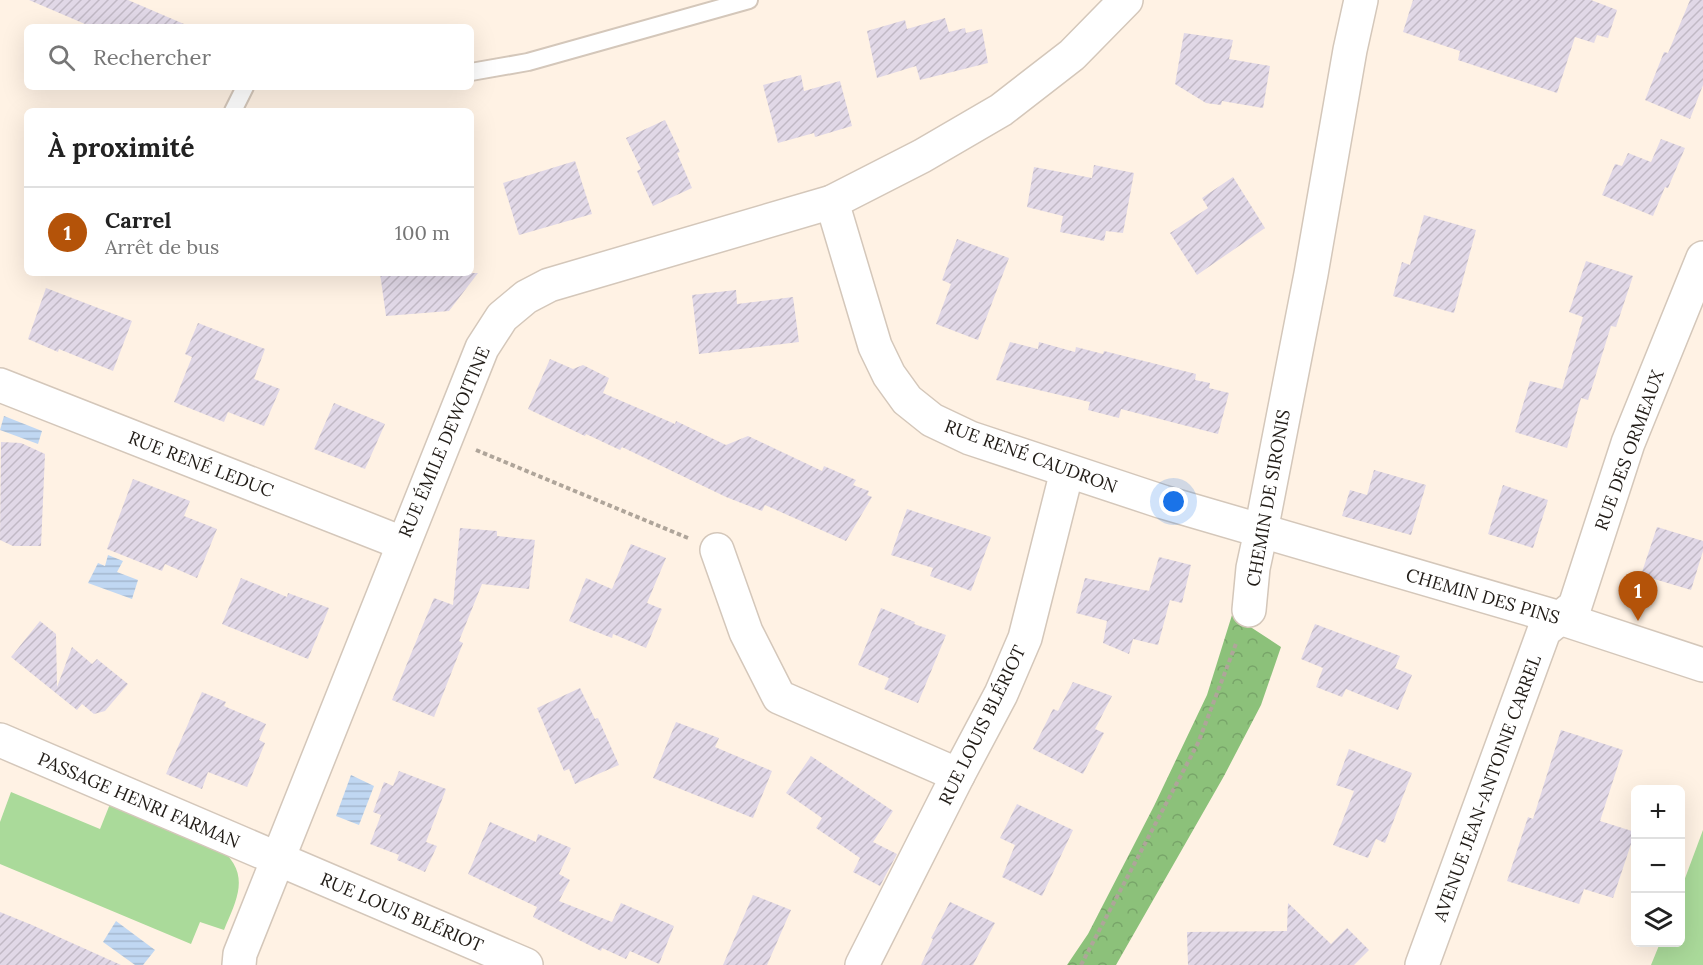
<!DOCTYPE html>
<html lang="fr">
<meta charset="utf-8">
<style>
:root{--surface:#fff;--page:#f6f6f6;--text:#222;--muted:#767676;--line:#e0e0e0;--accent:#b45309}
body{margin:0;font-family:Lora,serif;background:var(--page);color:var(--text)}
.controls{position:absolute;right:18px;bottom:18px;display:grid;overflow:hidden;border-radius:9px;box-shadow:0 6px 24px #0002}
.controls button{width:54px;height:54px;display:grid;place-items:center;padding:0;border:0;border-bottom:2px solid var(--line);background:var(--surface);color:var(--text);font:30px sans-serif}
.you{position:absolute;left:1174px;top:502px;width:21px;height:21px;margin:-15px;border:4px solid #fff;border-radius:50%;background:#1a73e8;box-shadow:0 0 0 9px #1a73e833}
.badge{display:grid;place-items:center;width:39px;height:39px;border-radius:50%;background:var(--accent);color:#fff;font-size:20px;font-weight:700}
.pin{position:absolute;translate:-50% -50px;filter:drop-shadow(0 2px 3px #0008)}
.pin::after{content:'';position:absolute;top:32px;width:21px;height:18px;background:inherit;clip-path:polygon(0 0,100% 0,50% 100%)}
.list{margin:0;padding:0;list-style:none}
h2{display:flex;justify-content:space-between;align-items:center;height:78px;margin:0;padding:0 24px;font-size:26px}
h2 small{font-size:20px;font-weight:400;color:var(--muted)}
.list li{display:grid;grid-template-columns:39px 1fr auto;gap:18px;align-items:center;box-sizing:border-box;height:90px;padding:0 24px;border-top:2px solid var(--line)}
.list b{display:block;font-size:22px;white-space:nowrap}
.list p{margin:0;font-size:20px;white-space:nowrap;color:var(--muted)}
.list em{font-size:20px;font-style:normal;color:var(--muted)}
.icon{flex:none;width:33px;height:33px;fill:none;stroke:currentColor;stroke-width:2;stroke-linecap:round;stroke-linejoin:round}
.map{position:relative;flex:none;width:1703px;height:965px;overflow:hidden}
.search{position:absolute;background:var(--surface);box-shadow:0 6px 24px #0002;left:24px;top:24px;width:450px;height:66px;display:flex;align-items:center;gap:15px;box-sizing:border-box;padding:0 21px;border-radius:9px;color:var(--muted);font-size:22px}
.panel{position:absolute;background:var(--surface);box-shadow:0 6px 24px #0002;left:24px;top:108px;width:450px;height:168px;border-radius:9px}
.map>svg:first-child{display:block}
.grass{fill:#aada9a}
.forest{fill:url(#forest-crowns)}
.water{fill:url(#water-rules)}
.building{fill:url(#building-hatch)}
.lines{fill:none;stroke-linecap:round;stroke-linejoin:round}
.service-casing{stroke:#d4c7ba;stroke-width:20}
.minor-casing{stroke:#d4c7ba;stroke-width:36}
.path{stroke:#afa59a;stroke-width:4;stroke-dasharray:4.5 3;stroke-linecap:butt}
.service{stroke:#fff;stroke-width:16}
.minor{stroke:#fff;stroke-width:33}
.labels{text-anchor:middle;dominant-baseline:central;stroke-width:4.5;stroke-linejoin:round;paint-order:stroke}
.street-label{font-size:18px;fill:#201b16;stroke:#fff}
</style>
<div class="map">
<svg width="1703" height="965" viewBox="0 0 1703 965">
<defs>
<pattern id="forest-crowns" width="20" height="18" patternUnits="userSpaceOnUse" patternTransform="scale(1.5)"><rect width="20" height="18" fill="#8cc17a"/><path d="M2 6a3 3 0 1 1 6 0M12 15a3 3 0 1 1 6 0" fill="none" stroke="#78a569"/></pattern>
<pattern id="water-rules" width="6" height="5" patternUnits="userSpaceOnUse" patternTransform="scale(1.5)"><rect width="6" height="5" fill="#c0d7f2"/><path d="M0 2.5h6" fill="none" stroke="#a5b8cf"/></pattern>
<pattern id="building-hatch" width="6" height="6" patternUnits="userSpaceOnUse" patternTransform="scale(1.5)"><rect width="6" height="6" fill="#e1d8e7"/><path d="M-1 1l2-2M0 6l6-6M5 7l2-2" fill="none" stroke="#c1b9c5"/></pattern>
</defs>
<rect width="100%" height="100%" fill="#fff2e4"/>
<g class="grass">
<path d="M11,792L100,829L110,804L221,849C251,875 237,899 224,930L200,922L191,944L0,864V822Z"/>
<path d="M1703,830V965H1651L1660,943L1680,942L1681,889Z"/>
</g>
<path class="forest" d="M1232,615L1281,647L1261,705L1224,776L1116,965H1067L1088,934L1154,806L1207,695Z"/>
<g class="water">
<path d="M4,416L42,431L38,444L0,430Z"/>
<path d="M108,555L123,561L117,572L138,580L132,599L88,583L98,563L105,566Z"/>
<path d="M351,775L374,786L359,825L336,816Z"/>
<path d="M116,921L155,950L143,965H135L103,942Z"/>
</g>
<g class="building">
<path d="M29,0H128L191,27H92Z"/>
<path d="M1413,0H1591L1617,10L1608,38L1597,35L1594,43L1575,37L1557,93L1458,60L1460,51L1403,32Z"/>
<path d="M1690,0H1703V85L1690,119L1645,100L1664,52L1668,53Z"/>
<path d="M945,18L949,32L965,28L966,33L982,29L988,63L920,80L916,66L877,78L867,31L905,20L907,29Z"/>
<path d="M1184,33L1233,40L1229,59L1270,66L1263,108L1222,101L1221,105L1206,103L1175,84Z"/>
<path d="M801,75L804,91L840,81L852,126L815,137L814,133L778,143L763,85Z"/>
<path d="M665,120L680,152L677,153L692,188L653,206L637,171L641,169L626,138Z"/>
<path d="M1661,139L1685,148L1668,188L1665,187L1653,216L1602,195L1615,164L1622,166L1628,153L1651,162Z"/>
<path d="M575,161L592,214L519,235L503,183Z"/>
<path d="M1094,165L1134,173L1123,233L1106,231L1104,241L1060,232L1063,216L1027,207L1034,167L1092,178Z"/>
<path d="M1233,177L1265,228L1197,275L1170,233L1208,208L1202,198Z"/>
<path d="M1424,215L1476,230L1454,313L1393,296L1402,262L1410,265Z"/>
<path d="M957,239L1009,258L978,340L936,324L951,284L942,280Z"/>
<path d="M1586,261L1633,276L1616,327L1611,326L1588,400L1581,398L1567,448L1515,432L1530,381L1562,389L1583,317L1569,312Z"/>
<path d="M380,273H478L449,311L386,316Z"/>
<path d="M46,288L132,321L113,371L59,349L58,352L28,339Z"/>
<path d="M736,290L737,304L793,297L799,342L699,354L692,295Z"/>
<path d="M198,323L265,349L254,379L280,389L264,426L228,412L224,422L174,402L192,357L185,354Z"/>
<path d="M1010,342L1038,349L1039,342L1075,352L1076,347L1103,354L1104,351L1196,374L1195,380L1210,383L1209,388L1229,393L1218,434L1121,409L1119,418L1088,410L1090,402L996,380Z"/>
<path d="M550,359L573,369L583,365L609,378L603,393L675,424L676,421L726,445L748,436L822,471L824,466L856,480L853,485L869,491L867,495L872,497L846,541L765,505L762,511L726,497L622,447L620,450L586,434L585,436L528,409Z"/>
<path d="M334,403L385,424L365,469L314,449Z"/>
<path d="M1,442L21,443L45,454L41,546H13L0,540Z"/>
<path d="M1374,470L1426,485L1411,535L1342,516L1350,490L1367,495Z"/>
<path d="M133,479L190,501L184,516L217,529L197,578L165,564L162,571L107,549Z"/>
<path d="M1503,485L1548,500L1533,548L1488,534Z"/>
<path d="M907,509L991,537L971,591L930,576L933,568L891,555Z"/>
<path d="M1657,527L1703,541V551L1691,590L1641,575Z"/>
<path d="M460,528L497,531V536L535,540L529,589L482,584L459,641L463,643L434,717L392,700L434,598L453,605Z"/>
<path d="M631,544L666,558L647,603L662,609L646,648L613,634L612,638L569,621L586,578L612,589Z"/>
<path d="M1159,557L1191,565L1182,603L1170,600L1158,645L1133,639L1129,654L1103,643L1107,621L1076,613L1085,578L1149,591Z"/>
<path d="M241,578L287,597L288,593L329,608L308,659L222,624Z"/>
<path d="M881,608L915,622L914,624L946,635L918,703L884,689L889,678L858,665Z"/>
<path d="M40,621L56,634L57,687L72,647L92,664L97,659L128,684L105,711L94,714L82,704L77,710L11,657Z"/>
<path d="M1315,624L1400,656L1395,668L1412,675L1398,710L1346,689L1342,697L1316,687L1323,668L1301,659Z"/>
<path d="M1073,682L1112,696L1095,729L1104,733L1083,774L1033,749L1053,709L1058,711Z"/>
<path d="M580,688L595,719L598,718L619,765L575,784L569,769L564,771L537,708Z"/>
<path d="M202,692L226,702L224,706L266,724L259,740L265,743L247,787L208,772L202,789L166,774Z"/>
<path d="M676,722L719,738L715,747L772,771L753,818L653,778Z"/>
<path d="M1561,730L1623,750L1600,821L1635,832L1613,898L1584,889L1579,904L1507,881L1528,817L1533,819Z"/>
<path d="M1349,749L1412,773L1385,843L1376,839L1368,858L1333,845L1354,791L1336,785Z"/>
<path d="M811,756L893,811L873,842L897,854L880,886L853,872L860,858L816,828L822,818L786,793Z"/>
<path d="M399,771L446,789L426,842L437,846L425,872L397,860L399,855L370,844L381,815L373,812L384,782L393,786Z"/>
<path d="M1017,804L1073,830L1042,896L1002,877L1015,845L1000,838Z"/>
<path d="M490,822L536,842L538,834L571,848L559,874L570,880L559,901L612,922L621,903L674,926L659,964L630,951L626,959L602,948L601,951L533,917L537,907L468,874Z"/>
<path d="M753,895L791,910L767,965H723Z"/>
<path d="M950,902L995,923L973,965H921L933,939L931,938Z"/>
<path d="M1288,903L1331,944L1347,928L1369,950L1354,965H1188L1187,932L1287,931Z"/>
<path d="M0,912L32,925L121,965H0Z"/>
</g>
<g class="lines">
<defs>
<g id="service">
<path d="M471,72L528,62L749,0"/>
<path d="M233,111L245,87"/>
</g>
<g id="minor">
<path d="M832,202L875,346L889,375L907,400L932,420L970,438L1163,502L1560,618L1703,665"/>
<path d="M0,385L402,543"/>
<path d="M717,550L746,632L779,697L958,775"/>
<path d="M1249,610L1253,568L1261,531L1311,274L1350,50L1361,0"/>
<path d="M0,740L526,965"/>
<path d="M239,965L240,954L482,348L502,317L526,297L549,285L832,202L922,156L1001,110L1072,55L1126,0"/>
<path d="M862,965L958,775L1001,694L1025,638L1067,471"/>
<path d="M1422,965L1544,631L1575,606L1628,443L1703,258"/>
</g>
</defs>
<use href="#service" class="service-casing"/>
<use href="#minor" class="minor-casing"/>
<g class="path">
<path d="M476,450L688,538"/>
<path d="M1081,965L1198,743L1237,641"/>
</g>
<use href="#service" class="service"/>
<use href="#minor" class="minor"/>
</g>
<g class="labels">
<g class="street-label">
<text transform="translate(444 442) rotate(-67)">RUE ÉMILE DEWOITINE</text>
<text transform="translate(1629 450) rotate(-70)">RUE DES ORMEAUX</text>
<text transform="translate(1031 456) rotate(20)">RUE RENÉ CAUDRON</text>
<text transform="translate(201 464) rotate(21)">RUE RENÉ LEDUC</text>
<text transform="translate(1268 498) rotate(-80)">CHEMIN DE SIRONIS</text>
<text transform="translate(1483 596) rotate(16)">CHEMIN DES PINS</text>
<text transform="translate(982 725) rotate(-64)">RUE LOUIS BLÉRIOT</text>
<text transform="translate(1487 788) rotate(-70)">AVENUE JEAN-ANTOINE CARREL</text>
<text transform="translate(139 800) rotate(23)">PASSAGE HENRI FARMAN</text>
<text transform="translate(402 912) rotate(23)">RUE LOUIS BLÉRIOT</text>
</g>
</g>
</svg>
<div class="controls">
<button>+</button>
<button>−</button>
<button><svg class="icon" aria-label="layers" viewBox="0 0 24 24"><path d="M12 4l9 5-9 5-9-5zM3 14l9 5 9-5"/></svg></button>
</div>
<div class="you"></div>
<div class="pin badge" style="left:1638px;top:621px">1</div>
<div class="search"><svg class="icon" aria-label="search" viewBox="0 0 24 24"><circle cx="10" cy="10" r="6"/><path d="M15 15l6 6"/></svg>Rechercher</div>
<section class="panel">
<h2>À proximité<small></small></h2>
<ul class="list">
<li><span class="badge">1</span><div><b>Carrel</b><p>Arrêt de bus</p></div><em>100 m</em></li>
</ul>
</section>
</div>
